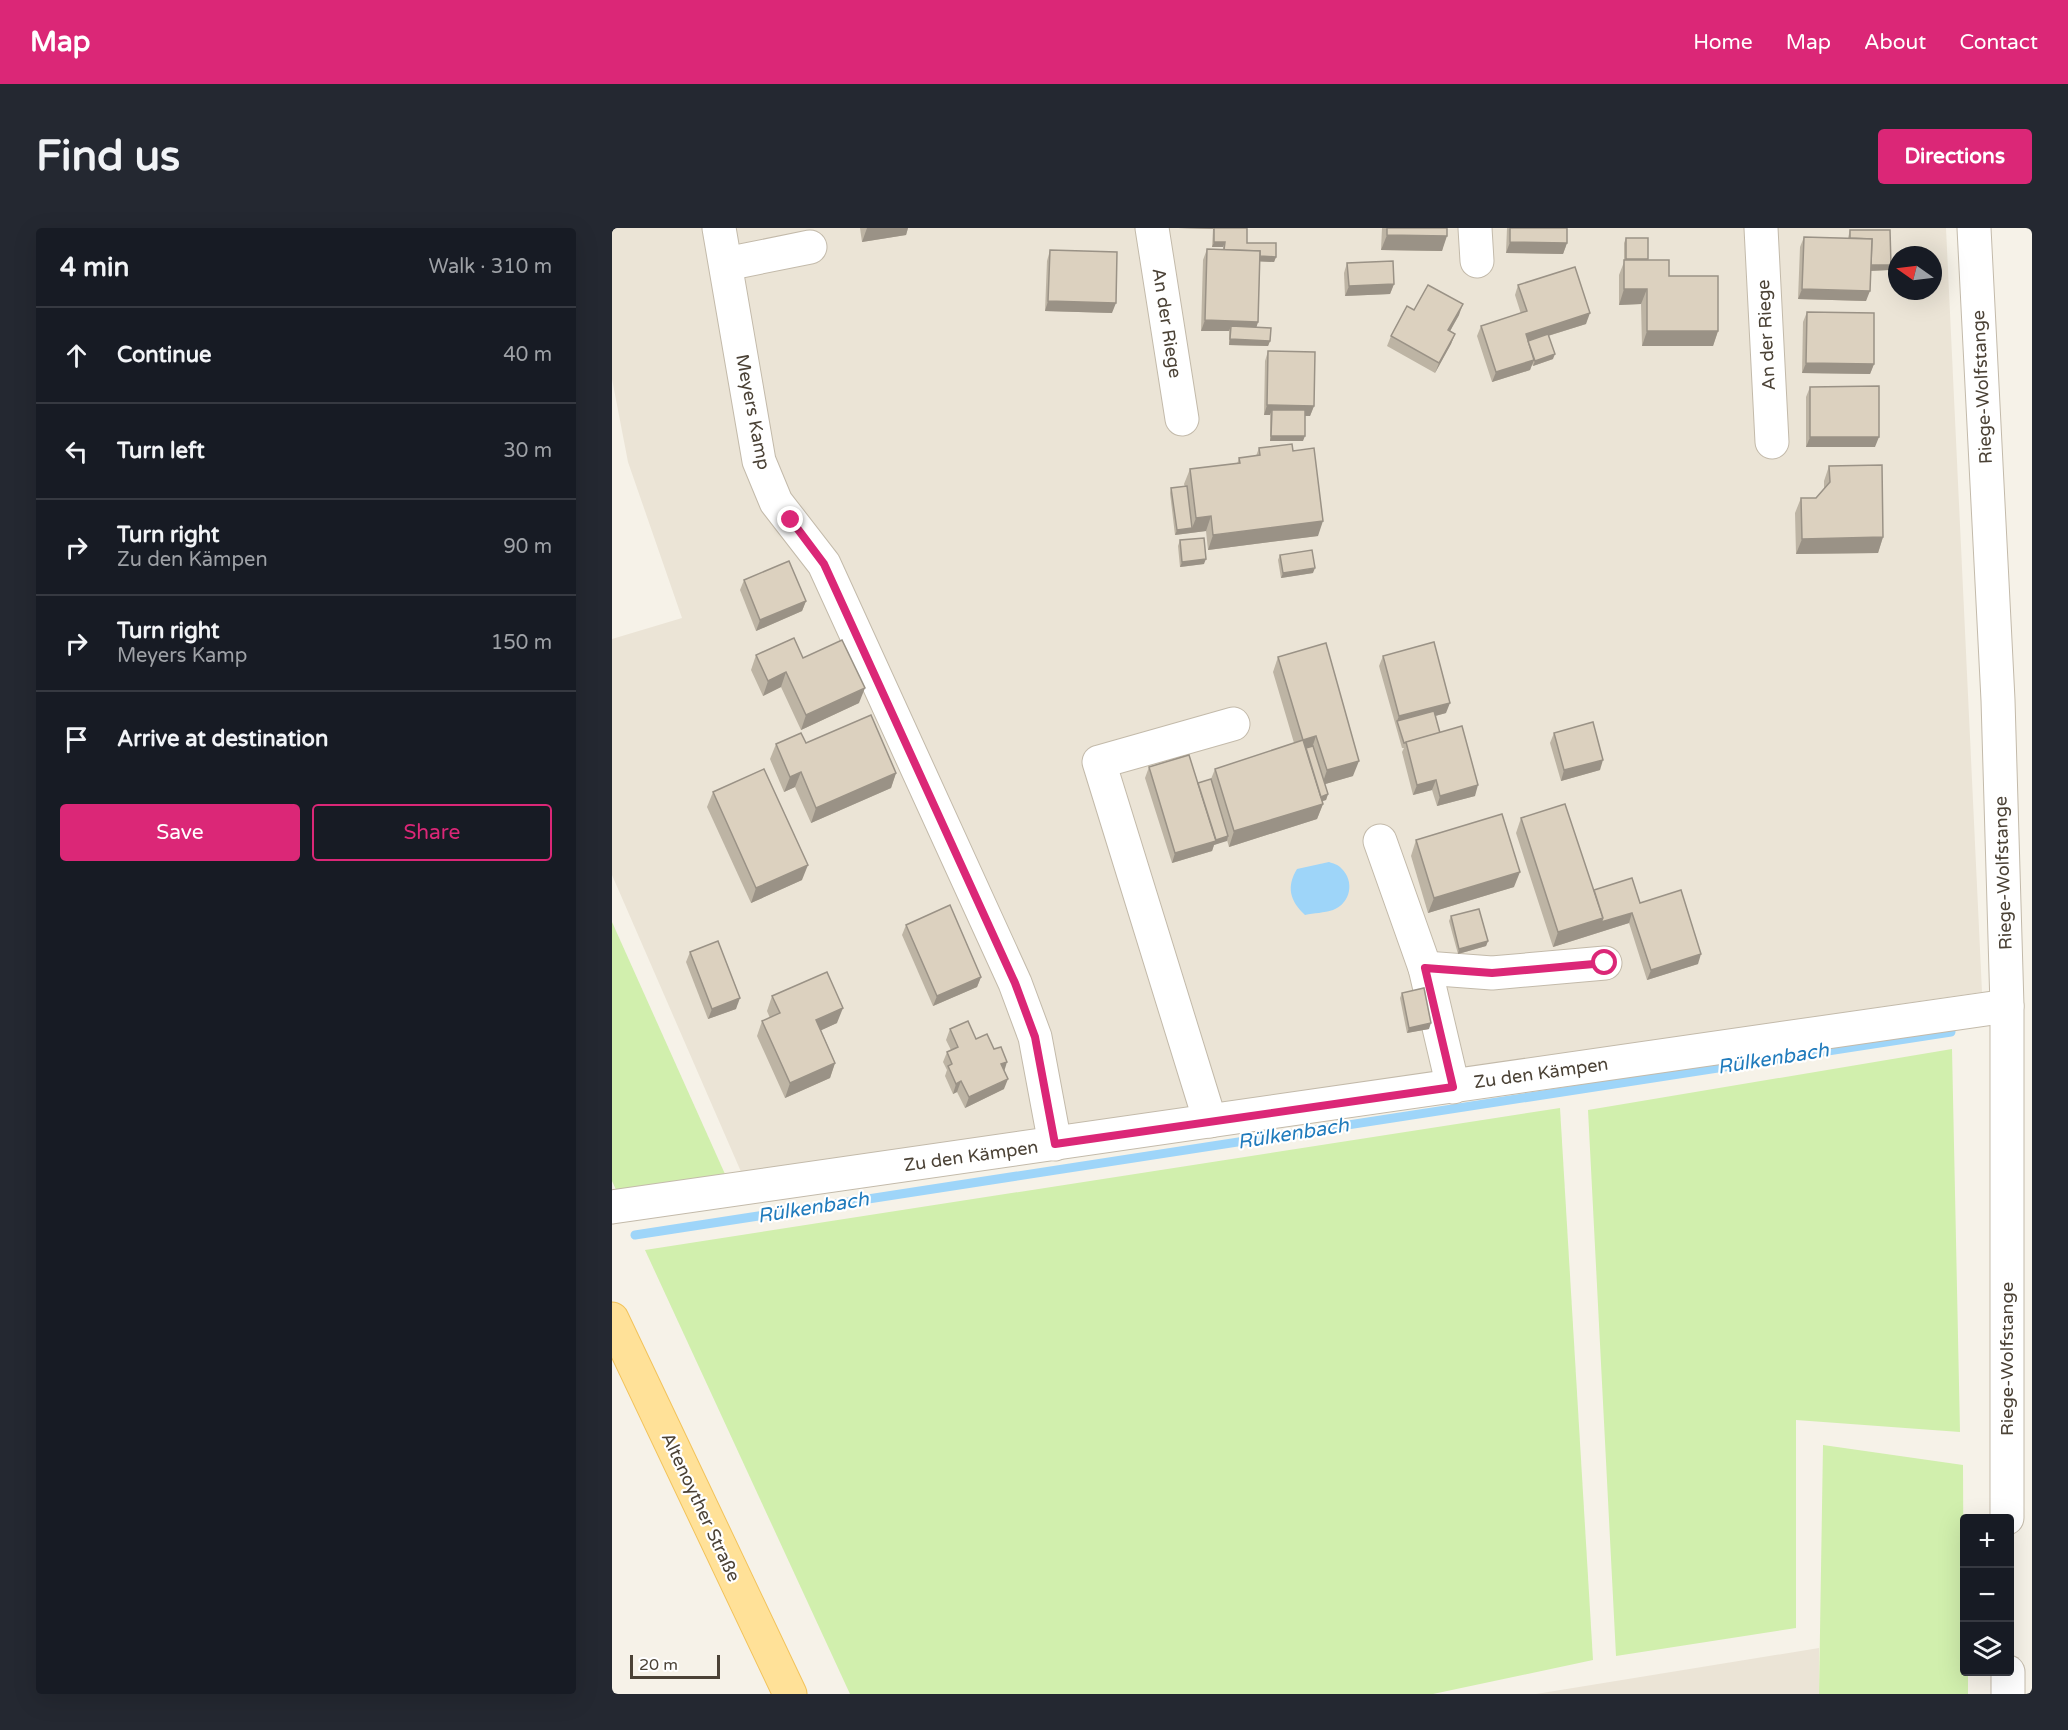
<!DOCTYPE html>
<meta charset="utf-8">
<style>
:root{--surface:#171b24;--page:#242831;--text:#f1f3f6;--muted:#9ea1a6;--line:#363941;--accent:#db2777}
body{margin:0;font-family:"Varela Round",sans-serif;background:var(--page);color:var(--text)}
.controls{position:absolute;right:18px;bottom:18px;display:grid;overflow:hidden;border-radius:6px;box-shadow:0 6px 24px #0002}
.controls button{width:54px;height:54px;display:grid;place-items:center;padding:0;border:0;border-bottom:2px solid var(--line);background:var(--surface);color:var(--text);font:30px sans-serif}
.compass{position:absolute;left:1276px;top:18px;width:54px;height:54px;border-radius:50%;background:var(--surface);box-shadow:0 6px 24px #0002;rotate:284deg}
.scale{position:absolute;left:18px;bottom:15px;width:90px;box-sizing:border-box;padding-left:6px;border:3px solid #4b4236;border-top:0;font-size:16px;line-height:21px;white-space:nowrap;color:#4b4236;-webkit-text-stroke:4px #fff;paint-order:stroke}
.stop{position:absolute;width:18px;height:18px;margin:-14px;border:4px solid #db2777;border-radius:50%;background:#fff}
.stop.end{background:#db2777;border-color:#fff;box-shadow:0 2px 6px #0008}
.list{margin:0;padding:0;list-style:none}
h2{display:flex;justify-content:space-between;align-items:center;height:78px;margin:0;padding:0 24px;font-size:26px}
h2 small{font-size:20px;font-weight:400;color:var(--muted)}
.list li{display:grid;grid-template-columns:39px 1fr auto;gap:18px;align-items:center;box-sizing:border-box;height:96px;padding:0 24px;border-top:2px solid var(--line)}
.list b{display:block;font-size:22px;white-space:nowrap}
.list p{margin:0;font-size:20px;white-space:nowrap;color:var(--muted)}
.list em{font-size:20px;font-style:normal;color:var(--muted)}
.actions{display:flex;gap:12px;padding:18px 24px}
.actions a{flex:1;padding:14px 0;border:2px solid var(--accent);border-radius:6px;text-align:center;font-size:21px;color:var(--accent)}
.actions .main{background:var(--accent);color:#fff}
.icon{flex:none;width:33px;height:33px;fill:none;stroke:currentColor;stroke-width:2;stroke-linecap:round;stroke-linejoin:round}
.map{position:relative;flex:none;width:1420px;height:1466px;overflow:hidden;border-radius:6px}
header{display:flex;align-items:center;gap:36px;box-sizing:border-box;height:84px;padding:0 30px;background:var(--accent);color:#fff}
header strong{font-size:28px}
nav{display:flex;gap:33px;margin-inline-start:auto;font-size:21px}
.intro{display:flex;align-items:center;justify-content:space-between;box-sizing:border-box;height:144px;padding:0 36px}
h1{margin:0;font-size:42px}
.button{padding:15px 27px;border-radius:6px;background:var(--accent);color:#fff;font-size:21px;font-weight:700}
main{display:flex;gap:36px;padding:0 36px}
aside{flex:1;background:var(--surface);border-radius:6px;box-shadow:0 6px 24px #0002}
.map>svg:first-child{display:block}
.residential{fill:#ebe4d6;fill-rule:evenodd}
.green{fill:#d1efad}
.water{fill:#9ed5f9}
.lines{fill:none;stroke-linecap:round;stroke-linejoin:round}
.stream{stroke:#9ed5f9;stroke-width:9}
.minor-casing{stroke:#c3baaa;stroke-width:35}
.major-casing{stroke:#f2c35b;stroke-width:35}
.minor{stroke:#fff;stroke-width:33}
.major{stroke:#ffe198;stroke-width:33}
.wall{fill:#bdb4a4}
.shaded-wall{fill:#9a9286}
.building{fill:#dcd1bf;stroke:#9a9286;stroke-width:1.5}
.route{stroke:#db2777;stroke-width:8}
.labels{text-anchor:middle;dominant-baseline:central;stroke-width:4.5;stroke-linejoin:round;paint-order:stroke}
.street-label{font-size:18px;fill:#4b4236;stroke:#fff}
.water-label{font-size:20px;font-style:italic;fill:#207bbc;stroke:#fff}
</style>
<header>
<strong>Map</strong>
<nav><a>Home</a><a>Map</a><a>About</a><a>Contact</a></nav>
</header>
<div class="intro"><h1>Find us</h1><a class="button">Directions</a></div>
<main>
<aside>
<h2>4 min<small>Walk · 310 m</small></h2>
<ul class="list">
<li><svg class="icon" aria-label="ahead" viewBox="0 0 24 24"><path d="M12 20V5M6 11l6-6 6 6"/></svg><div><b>Continue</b></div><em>40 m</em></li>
<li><svg class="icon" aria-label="left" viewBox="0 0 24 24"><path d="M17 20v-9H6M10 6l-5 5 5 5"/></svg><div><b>Turn left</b></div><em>30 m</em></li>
<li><svg class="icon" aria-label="right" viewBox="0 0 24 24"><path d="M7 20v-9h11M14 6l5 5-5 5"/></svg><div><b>Turn right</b><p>Zu den Kämpen</p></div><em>90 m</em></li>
<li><svg class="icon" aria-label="right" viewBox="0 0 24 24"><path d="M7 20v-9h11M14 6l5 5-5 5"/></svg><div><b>Turn right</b><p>Meyers Kamp</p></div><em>150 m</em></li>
<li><svg class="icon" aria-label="arrive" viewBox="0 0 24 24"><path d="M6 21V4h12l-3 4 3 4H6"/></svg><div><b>Arrive at destination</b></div></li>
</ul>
<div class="actions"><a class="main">Save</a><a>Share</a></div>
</aside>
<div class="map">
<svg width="1420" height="1466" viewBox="0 0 1420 1466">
<rect width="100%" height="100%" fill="#f6f2e8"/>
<g class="residential">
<path d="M0,0H1334L1370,764L130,946L0,647V411L70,390L16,234L0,151ZM1285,27H1321V63H1285Z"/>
<path d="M1207,1420V1466H924Z"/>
</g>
<g class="green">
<path d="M0,694L113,946L5,964L0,953Z"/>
<path d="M1340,821L1348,1204L1184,1192V1400L1004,1428L976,882Z"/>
<path d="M948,880L981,1432L821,1466H238L33,1022Z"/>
<path d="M1211,1217L1351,1237L1352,1444H1356V1466H1207Z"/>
</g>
<path class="water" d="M717,634C720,635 727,637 729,640C743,653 739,675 721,682C712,685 702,685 693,687C678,673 674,659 685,641Z"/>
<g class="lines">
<path class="stream" d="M23,1007L1339,804"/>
<defs>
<g id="minor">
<path d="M107,0L147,233L164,274L212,336L403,755L423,809L443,916"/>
<path d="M540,0L570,191"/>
<path d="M863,0L865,33"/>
<path d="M1149,0L1160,214"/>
<path d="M1362,0L1386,472L1395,778V1290"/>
<path d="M114,36L198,19"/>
<path d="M768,613L813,740L841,859"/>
<path d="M813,740L880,745L993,735"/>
<path d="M598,893L487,534L621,496"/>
<path d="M0,979L1395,778"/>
<path d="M1396,1444V1466"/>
</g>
<path id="major" d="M0,1091L178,1466"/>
</defs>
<use href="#minor" class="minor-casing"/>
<use href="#major" class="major-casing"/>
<use href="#minor" class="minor"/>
<use href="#major" class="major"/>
</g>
<g class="wall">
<path d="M248,0H296L294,7L250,14Z"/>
<path d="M566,0H635V15L664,29L662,34L648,33L646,94L644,99L658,113L656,118L617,117V103H589L591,32L595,21L611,22V19H600L601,1Z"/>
<path d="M770,0H835L830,23L769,22Z"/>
<path d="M895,0H955V15L951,26L894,25Z"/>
<path d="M1238,2L1277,42L1259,43L1254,73L1186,71L1188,19L1192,9L1236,10Z"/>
<path d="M1014,10L1036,31L1035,32L1057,48L1106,103L1101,118H1030L1029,76L1007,77V47L1012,34V15Z"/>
<path d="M438,22L500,85L433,83L435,33Z"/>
<path d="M735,35L782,56L778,66L733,68L732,45Z"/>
<path d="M906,57L974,96L936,108L941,131L921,138L920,136L918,142L880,154L865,108L869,98L909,86L903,67Z"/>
<path d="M802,82L847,87L838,103L843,106L839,116L823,145L775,118L779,108Z"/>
<path d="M1195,84L1262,136L1258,146L1190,145L1191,94Z"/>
<path d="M656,123L702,178L698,188H693L691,213H658V187H652L653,133Z"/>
<path d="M1198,159L1263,219H1194V169Z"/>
<path d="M647,220L681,223L706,308L596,322L594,303L563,307L558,265L559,260L573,259L572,256L578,241L625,236L627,230L644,228Z"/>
<path d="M1217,238L1271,309L1266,325L1184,326L1183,285L1189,270H1204L1212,261V253Z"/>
<path d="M568,312L592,336L568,339L566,318Z"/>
<path d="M668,327L701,345L669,350L666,332Z"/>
<path d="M132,352L194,373L190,383L144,403L128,362Z"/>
<path d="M144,427L191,430L247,475L189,502L169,459L151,468L139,442Z"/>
<path d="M771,428L834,485L823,488L828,505L863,568L825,578L820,562L801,567L790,524L792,520H790L767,438Z"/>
<path d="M666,429L741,548L713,556L716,566L714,572L710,573L711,576L705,591L617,619L615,612L602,617L600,623L560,635L533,550L537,539L586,555L599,551L603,541L682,515L661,444Z"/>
<path d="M942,505L988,542L949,553L938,515Z"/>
<path d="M194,515L284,545L279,560L199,595L183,559L172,564L158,531L164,516Z"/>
<path d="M101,564L190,652L139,675L95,579Z"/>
<path d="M909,590L982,662L1028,675L1086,736L1035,752L1017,695L941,719L904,605Z"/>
<path d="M804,612L902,659L816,685L799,628Z"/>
<path d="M839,688L876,713L874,718L846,726L837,693Z"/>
<path d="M294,697L369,749L365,759L321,778L290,707Z"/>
<path d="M78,724L124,781L96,791L74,734Z"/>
<path d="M790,765L817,801L795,805L788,770Z"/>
<path d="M160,768L225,795L209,802L223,835L218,850L173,870L145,808L150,793L158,790L155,783Z"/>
<path d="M338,801L364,811L392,842V861L353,880L345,864L341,866L333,848L335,842L331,834L335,824L339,822L334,812Z"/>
</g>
<g class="shaded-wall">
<path d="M255,0H296L294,7L250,14Z"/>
<path d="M566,0H601V1Z"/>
<path d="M775,7L835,8L830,23L769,22Z"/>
<path d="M602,14H613L611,19H600Z"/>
<path d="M898,14L955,15L951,26L894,25Z"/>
<path d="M612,27L664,29L662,34L610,32Z"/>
<path d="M1258,37H1279L1277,42L1256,43Z"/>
<path d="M782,56L778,66L733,68L737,58Z"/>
<path d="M1012,61H1035L1029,76L1007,77Z"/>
<path d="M1190,61L1258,63L1254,73L1186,71Z"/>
<path d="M436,73L504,75L500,85L433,83Z"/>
<path d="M851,76L847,87L833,112L836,102Z"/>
<path d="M978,85L974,96L916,114L914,106Z"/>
<path d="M593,92L646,94L643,104L619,98L617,103H589Z"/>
<path d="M1035,103H1106L1101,118H1030Z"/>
<path d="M843,106L839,116L823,145L827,135Z"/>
<path d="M618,111L658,113L656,118L617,117Z"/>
<path d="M943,126L941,131L921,138L923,133Z"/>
<path d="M922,132L918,142L880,154L884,144Z"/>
<path d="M1194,135L1262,136L1258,146L1190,145Z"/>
<path d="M655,177L702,178L698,188L660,187V182L658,187H652Z"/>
<path d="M659,208H693L691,213H658Z"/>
<path d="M1198,209H1267L1263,219H1194Z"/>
<path d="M599,288L594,303L563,307L565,302L580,300L584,290Z"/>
<path d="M711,293L706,308L596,322L601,307Z"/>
<path d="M1271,309L1266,325L1184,326L1190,311Z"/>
<path d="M594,331L592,336L568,339L570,334Z"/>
<path d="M703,340L701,345L669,350L671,345Z"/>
<path d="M194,373L190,383L144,403L148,392Z"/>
<path d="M174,444L169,459L151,468L156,453Z"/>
<path d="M253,460L247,475L189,502L194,487Z"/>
<path d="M838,475L834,485L787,498L785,493L787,488Z"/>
<path d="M704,508L699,523L689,526L691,512Z"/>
<path d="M991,532L988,542L949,553L952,542Z"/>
<path d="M747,533L741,548L710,557L715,542Z"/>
<path d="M189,544L183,559L172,564L178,549Z"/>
<path d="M284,545L279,560L199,595L204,580Z"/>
<path d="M824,552L820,562L801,567L805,557Z"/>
<path d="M866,557L863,568L825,578L828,568Z"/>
<path d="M716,566L714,572L701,576L703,571Z"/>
<path d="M711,576L705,591L617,619L622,603Z"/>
<path d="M616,608L615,613L602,617L600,623L560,635L563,625Z"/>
<path d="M196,637L190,652L139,675L144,660Z"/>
<path d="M908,644L902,659L816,685L822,670Z"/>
<path d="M1020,685L1017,695L941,719L946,704L991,690Z"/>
<path d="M876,713L874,718L846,726L847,721Z"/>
<path d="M1089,726L1086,736L1035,752L1039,742Z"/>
<path d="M369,749L365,759L321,778L325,768Z"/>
<path d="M128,770L124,781L96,791L100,781Z"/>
<path d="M231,780L225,795L199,807L204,792Z"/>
<path d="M819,795L817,801L795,805L797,800Z"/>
<path d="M395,834L392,844L389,836Z"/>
<path d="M223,835L218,850L173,870L178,855Z"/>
<path d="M396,851L392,861L353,880L357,869Z"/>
<path d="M349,853L345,864L341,866L344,856Z"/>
</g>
<g class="building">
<path d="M602,0H635V15H664V29L648,28V23L612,22L613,14H602Z"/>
<path d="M775,0H835V8L775,7Z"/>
<path d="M898,0H955V15L898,14Z"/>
<path d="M1238,2H1278L1279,37H1259L1260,11L1238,10Z"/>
<path d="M1192,9L1260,11L1258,63L1190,61Z"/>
<rect x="1014" y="10" width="22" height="21"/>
<path d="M595,21L648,23L646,94L593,92Z"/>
<path d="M438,22L505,24L504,75L436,73Z"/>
<path d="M1012,32H1057V48H1106V103H1035V61H1012Z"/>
<path d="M781,33L782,56L737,58L735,35Z"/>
<path d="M963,39L978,85L914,106L922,132L884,144L869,98L915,83L906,57Z"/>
<path d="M816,57L851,76L836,102L843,106L827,135L779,108L795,78L802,82Z"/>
<path d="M1195,84L1262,85V136L1194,135Z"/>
<path d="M619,98L659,100L658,113L618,111Z"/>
<path d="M936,106L943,126L923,133L916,113Z"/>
<path d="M656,123L703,124L702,178L655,177Z"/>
<path d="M1267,158V209H1198V159Z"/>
<path d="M660,182H693V208H659Z"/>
<path d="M680,216L681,223L702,220L711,293L601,307L599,288L584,290L578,241L628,235L627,230L648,227L647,220Z"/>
<path d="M1270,237L1271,309L1190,311L1189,270H1204L1218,254L1217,238Z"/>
<path d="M575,258L580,300L565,302L559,260Z"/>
<path d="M592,310L594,331L570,334L568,312Z"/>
<path d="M700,322L703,340L671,345L668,327Z"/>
<path d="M177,333L194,373L148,392L132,352Z"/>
<path d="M182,410L191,430L230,412L253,460L194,487L174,444L156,453L144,427Z"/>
<path d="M822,414L838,475L787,488L771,428Z"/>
<path d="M714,415L747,533L715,542L704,508L691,512L666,429Z"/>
<path d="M822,483L828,505L792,515L785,493Z"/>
<path d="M259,487L284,545L204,580L189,544L178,549L164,516L189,505L194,515Z"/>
<path d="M981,494L991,532L952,542L942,505Z"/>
<path d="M850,498L866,557L828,568L824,552L805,557L794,514Z"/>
<path d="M691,512L711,576L622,603L603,541Z"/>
<path d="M701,518L716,566L709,569L694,520Z"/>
<path d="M577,527L604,613L563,625L537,539Z"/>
<path d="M152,541L196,637L144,660L101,564Z"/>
<path d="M599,551L616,608L604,612L586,555Z"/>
<path d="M953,576L991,690L946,704L909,590Z"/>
<path d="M890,586L908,644L822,670L804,612Z"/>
<path d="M1020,650L1028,675L1069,662L1089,726L1039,742L1020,685L989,694L991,690L982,662Z"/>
<path d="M338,677L369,749L325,768L294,697Z"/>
<path d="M867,681L876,713L847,721L839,688Z"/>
<path d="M106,713L128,770L100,781L78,724Z"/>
<path d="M215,744L231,780L204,792L223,835L178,855L150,793L168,785L160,768Z"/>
<path d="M812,760L819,795L797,800L790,765Z"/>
<path d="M356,793L364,811L375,806L382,821L389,819L395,834L389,836L396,851L357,869L349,853L344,856L336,838L340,836L335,824L346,819L338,801Z"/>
</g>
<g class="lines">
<path class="route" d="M179,292L212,336L403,755L423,809L443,916L841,859L813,740L880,745L993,735"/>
</g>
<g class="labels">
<g class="street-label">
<text transform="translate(555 95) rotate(81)">An der Riege</text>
<text transform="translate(1154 107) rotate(-93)">An der Riege</text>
<text transform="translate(1370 159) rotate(-93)">Riege-Wolfstange</text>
<text transform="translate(141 184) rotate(79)">Meyers Kamp</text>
<text transform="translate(1391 645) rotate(-92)">Riege-Wolfstange</text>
<text transform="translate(929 845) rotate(-8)">Zu den Kämpen</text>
<text transform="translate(359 928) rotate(-8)">Zu den Kämpen</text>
<text transform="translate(1395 1131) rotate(-90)">Riege-Wolfstange</text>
<text transform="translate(89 1279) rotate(65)">Altenoyther Straße</text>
</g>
<g class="water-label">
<text transform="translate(1161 831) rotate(-9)">Rülkenbach</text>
<text transform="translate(681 906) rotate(-9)">Rülkenbach</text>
<text transform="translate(201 980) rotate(-9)">Rülkenbach</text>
</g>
</g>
</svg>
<div class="controls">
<button>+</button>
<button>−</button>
<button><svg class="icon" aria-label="layers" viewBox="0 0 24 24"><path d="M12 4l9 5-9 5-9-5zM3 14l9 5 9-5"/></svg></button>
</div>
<svg class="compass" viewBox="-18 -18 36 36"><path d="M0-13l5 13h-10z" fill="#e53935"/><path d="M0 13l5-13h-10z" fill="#9ea1a6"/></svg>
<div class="scale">20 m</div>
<div class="stop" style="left:993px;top:735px"></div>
<div class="stop end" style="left:179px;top:292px"></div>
</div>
</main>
